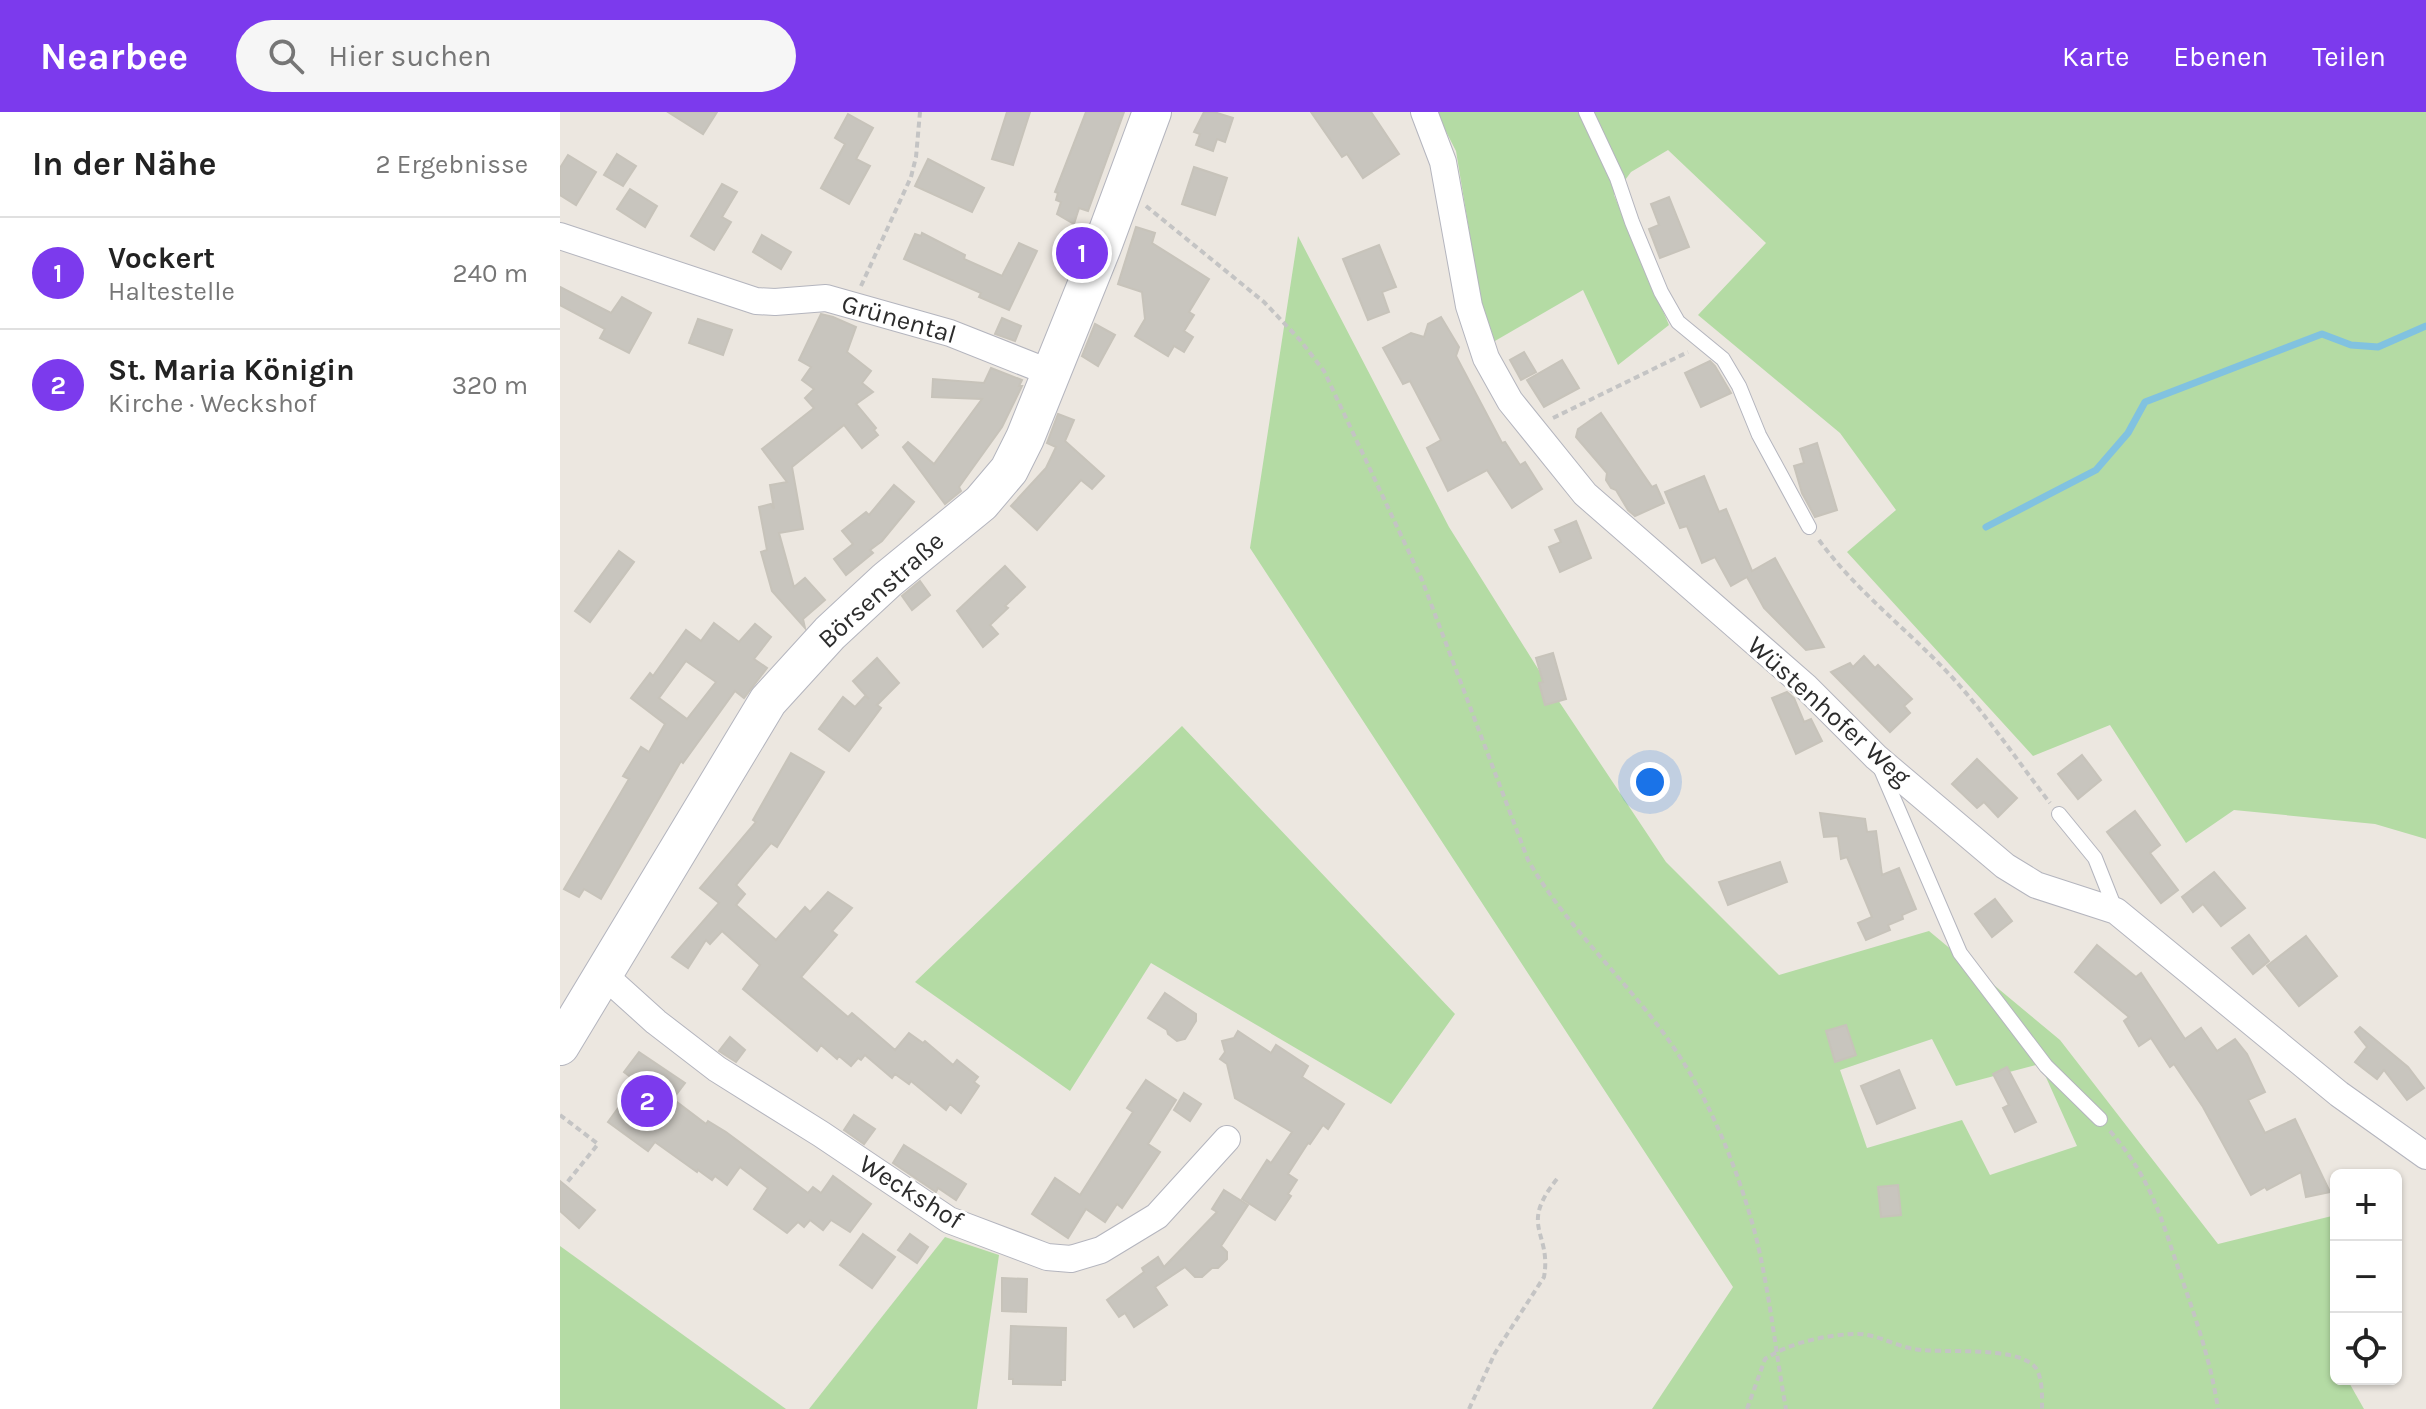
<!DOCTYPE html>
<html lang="de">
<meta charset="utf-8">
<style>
:root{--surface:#fff;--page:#f6f6f6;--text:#222;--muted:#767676;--line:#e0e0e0;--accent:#7c3aed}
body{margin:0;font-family:Karla,sans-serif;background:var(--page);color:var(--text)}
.controls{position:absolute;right:24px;bottom:24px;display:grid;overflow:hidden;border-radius:12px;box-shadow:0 2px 6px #0004}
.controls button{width:72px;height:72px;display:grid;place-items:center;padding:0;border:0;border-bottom:2px solid var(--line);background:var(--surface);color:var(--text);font:40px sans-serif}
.you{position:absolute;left:1090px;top:670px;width:28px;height:28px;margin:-20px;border:6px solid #fff;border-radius:50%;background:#1a73e8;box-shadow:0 0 0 12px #1a73e833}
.badge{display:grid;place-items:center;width:52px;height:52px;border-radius:50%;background:var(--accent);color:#fff;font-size:26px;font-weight:700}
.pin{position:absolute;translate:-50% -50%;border:4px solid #fff;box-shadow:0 2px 8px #0006}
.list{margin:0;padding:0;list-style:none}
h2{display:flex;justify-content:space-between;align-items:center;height:104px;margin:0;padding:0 32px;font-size:34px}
h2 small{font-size:26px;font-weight:400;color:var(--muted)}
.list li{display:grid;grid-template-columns:52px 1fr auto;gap:24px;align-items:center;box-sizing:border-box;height:112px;padding:0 32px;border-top:2px solid var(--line)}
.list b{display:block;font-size:30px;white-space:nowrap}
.list p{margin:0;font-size:26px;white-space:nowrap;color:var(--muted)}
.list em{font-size:26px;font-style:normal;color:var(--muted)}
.icon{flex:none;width:44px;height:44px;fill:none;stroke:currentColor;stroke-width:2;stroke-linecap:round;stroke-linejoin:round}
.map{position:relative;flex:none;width:1866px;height:1297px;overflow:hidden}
header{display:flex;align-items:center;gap:48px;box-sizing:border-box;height:112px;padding:0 40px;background:var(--accent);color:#fff}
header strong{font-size:38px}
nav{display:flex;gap:44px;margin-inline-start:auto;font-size:28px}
.search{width:560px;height:72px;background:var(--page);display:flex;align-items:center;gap:20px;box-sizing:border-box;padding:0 28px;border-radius:44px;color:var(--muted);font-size:30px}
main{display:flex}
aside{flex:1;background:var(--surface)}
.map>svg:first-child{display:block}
.green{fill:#b4dba4;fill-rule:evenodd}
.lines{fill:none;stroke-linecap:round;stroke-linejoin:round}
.stream{stroke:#81c2e0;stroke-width:7}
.building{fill:#c8c5be;stroke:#c7c3ba;stroke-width:2;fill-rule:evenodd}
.lane-casing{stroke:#b4b5be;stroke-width:16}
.street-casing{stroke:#b4b5be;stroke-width:28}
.secondary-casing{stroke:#b4b5be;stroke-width:40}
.path{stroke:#c4c4c4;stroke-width:4;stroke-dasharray:6 4;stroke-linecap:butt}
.lane{stroke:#fff;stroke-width:14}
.street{stroke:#fff;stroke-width:26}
.secondary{stroke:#fff;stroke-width:38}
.labels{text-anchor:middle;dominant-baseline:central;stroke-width:6;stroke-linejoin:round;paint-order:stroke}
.street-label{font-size:26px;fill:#2c2c2c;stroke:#fff}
</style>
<header>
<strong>Nearbee</strong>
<div class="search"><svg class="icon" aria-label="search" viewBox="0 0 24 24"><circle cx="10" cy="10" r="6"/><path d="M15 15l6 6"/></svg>Hier suchen</div>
<nav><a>Karte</a><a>Ebenen</a><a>Teilen</a></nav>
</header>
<main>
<aside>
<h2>In der Nähe<small>2 Ergebnisse</small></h2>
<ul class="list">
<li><span class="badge">1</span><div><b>Vockert</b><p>Haltestelle</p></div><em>240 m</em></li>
<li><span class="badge">2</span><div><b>St. Maria Königin</b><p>Kirche · Weckshof</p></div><em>320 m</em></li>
</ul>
</aside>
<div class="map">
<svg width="1866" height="1297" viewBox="0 0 1866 1297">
<rect width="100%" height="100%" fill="#ece7e0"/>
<g class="green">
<path d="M876,0H1866V727L1815,712L1674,698L1626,731L1550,613L1473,644L1287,440L1336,398L1280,321L1138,203L1206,131L1108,38L1071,60L1054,83L1109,213L1058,253L1023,178L928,233L896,39Z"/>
<path d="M738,124L889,415L990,576L1106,750L1219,863L1369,819L1500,928L1658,1132L1776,1103V1267H1787L1804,1297H1092L1173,1175L690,436ZM1372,927L1396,974L1480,952L1517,1034L1430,1063L1402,1008L1307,1036L1280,958Z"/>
<path d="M622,614L895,902L831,992L591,851L510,979L355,870Z"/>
<path d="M385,1125L439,1143L417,1297H249Z"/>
<path d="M0,1134L226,1297H0Z"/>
</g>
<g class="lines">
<path class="stream" d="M1426,415L1536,358L1568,321L1585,290L1762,222L1791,233L1818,235L1866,214"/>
</g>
<g class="building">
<path d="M108,0H157L143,22Z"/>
<path d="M447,0H470L453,53L432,47Z"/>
<path d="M526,0H564L528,99L519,96L514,112L497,102L501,90L496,88L498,81L495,80Z"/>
<path d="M644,0H654L673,6L665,30L657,27L653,39L636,33L640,22L634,20Z"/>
<path d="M751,0H811L839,42L803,66L787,42L782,45Z"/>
<path d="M288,2L313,16L296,47L310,54L289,92L261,76L285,32L275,26Z"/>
<path d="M57,42L76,54L63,74L44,63Z"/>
<path d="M8,43L36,60L16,93L0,83V56Z"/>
<path d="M368,47L424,76L412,100L355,74Z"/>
<path d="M634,55L667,66L655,103L622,92Z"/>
<path d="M162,72L177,80L162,105L171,110L154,138L131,124Z"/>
<path d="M70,77L97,94L85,115L57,97Z"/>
<path d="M1109,85L1129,135L1100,146L1089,117L1099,113L1091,92Z"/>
<path d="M576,115L595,121L592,131L649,167L629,200L634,203L624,219L633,225L624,240L614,234L608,244L575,224L585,207L582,180L558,172Z"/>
<path d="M362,121L405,143L404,147L442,164L459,131L477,139L449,198L419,185L421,181L344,147L355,122L361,124Z"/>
<path d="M202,123L231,140L221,157L193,140Z"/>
<path d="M819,133L836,175L822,180L829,200L808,208L783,147Z"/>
<path d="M0,175L51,201L62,185L91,201L69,241L40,226L45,217L0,193Z"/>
<path d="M261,202L273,205L296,215L287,240L311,259L302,271L313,280L296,292L316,316L314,318L318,323L302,336L284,313L232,355L243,417L219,421L234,475L245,466L265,488L243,507L245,516L212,479L201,440L207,438L199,395L211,392L214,397L210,373L227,370L202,337L254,296L245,286L254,277L242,268L251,255L239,248Z"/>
<path d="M881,205L899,235L896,244L942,331L945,330L960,353L965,350L982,377L952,396L927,358L888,379L867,336L881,328L850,269L843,272L823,236L851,221L864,225L868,212Z"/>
<path d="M442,206L461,214L455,229L435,222Z"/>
<path d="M138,207L172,218L163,243L129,231Z"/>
<path d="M535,212L555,223L538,254L522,244Z"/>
<path d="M964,240L976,260L961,268L950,248Z"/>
<path d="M1002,248L1019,276L984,295L967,268Z"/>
<path d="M1150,249L1155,254L1171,281L1141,295L1125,261Z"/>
<path d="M431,256L462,268L459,274H462L442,315L399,375L401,379L385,392L343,335L348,330L374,352L422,287L372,285L373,267L424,271Z"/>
<path d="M1041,301L1092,375L1096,373L1104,391L1075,404L1068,398L1056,378L1051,376L1046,368L1047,361L1016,325L1018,317Z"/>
<path d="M498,302L514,308L505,329L544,364L532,377L521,368L477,418L451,394L486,356L496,335L487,331Z"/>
<path d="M1257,331L1277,398L1255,405L1242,381L1234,354L1244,351L1240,337Z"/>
<path d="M1144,364L1159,400L1166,397L1192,459L1215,446L1264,535L1246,538L1204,496L1187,465L1171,474L1155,445L1142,451L1127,414L1120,416L1105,380Z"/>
<path d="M334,373L354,390L322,429L310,438L313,441L286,463L274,447L293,432L282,419L306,400L309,403Z"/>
<path d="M1016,409L1031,446L1000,460L989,435L1001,430L995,418Z"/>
<path d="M59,439L74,450L30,510L15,499Z"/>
<path d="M445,454L465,475L445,494L448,496L430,513L438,522L423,535L397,499Z"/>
<path d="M360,469L370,483L352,498L342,484Z"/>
<path d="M154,511L179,530L195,512L211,525L194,547L207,556L184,586L175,579L123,651L121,649L41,787L24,777L19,785L4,777L69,667L63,664L81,635L89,640L105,612L71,586L90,561L93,564L126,518L141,529ZM126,549L156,570L127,607L99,586Z"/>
<path d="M993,541L1006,587L985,593L979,571L983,570L976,546Z"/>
<path d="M1304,544L1315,556L1318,553L1352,587L1344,594L1350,601L1330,620L1271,560L1290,551L1293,555Z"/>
<path d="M317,546L339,571L317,593L321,596L289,639L259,617L283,585L295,595L305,584L309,587L293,569Z"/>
<path d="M1227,580L1234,586L1244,610L1251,607L1262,629L1236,642L1212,586Z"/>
<path d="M231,641L264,660L217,735L211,731L176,773L185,782L176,793L216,828L245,795L250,800L268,780L292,796L272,819L277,823L241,865L288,905L292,901L335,938L349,921L363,931L365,929L393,953L397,948L418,965L414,970L419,974L401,1001L390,992L386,998L351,969L349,972L335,962L332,966L305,943L301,948L298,946L291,954L279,944L277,947L261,933L257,939L183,877L200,853L162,819L150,832L146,828L128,856L112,845L159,791L140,776L196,710L193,708Z"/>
<path d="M1522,643L1541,668L1518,687L1498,662Z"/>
<path d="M1417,647L1457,686L1438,705L1424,690L1417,696L1392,672Z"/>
<path d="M1575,699L1600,733L1590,741L1618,778L1601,791L1547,720Z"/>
<path d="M1260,701L1305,707L1307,720L1316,719L1322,763L1339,756L1356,797L1342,803L1343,807L1328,813L1330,818L1306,828L1298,811L1312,805L1287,745L1281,747L1278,724L1264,725Z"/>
<path d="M1220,750L1227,770L1168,793L1159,770Z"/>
<path d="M1654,760L1685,796L1661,814L1643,792L1633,800L1622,785Z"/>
<path d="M1435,787L1452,809L1432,825L1415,802Z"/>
<path d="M1689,823L1709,849L1693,862L1672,836Z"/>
<path d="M1746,824L1777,864L1739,894L1707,854Z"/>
<path d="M1537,833L1576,865L1581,861L1625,927L1641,916L1657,939L1675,927L1687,942L1705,980L1688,988L1705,1021L1735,1007L1770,1080L1746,1085L1741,1060L1707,1078L1705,1075L1691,1083L1643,995L1614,952L1610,955L1591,926L1579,934L1564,909L1569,905L1515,860Z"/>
<path d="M605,881L636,902V909L625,927L617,929L608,922L607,918L588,906Z"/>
<path d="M1286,913L1296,943L1275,950L1266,919Z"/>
<path d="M1800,915L1848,955L1864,976L1847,988L1824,958L1817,967L1795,950L1807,935L1795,920Z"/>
<path d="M678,919L711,941L716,933L748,954L742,965L784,992L768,1017L763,1013L750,1032L748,1031L728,1062L737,1068L728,1082L731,1084L715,1108L682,1087L707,1048L711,1051L732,1020L675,986L667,952L660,947L665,940L662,929L674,926Z"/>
<path d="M170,925L185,938L176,950L159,939Z"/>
<path d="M79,940L125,971L113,987L146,1012L148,1009L166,1020L248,1081L253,1075L261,1081L273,1064L311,1092L290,1120L271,1108L263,1118L250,1108L244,1115L238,1110L227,1121L194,1097L208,1076L180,1055L167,1073L155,1064L152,1068L138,1058L137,1060L95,1030L88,1039L48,1010L77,970L64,960Z"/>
<path d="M1447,955L1476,1010L1455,1020L1443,996L1449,993L1433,962Z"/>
<path d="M1339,958L1355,996L1317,1012L1301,974Z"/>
<path d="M586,968L616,988L588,1032L600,1040L562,1096L557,1092L545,1110L526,1097L508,1126L472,1102L495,1066L520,1083L573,1000L567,996Z"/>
<path d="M624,981L641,992L630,1009L614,998Z"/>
<path d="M294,1003L315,1017L304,1032L284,1018Z"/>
<path d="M344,1033L406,1072L396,1088L378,1076L376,1080L333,1051Z"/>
<path d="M0,1069L35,1098L19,1116L0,1099Z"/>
<path d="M1338,1073L1341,1103L1321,1105L1318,1075Z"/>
<path d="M664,1078L688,1093L661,1134L667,1140V1147L658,1156H652L642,1165H635L625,1155L595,1175L607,1193L574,1215L565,1201L559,1205L547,1188L584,1160L582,1156L598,1145L604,1155L657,1100L652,1097Z"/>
<path d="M303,1122L335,1145L312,1176L280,1153Z"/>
<path d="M350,1122L368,1135L357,1151L338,1138Z"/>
<path d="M442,1166L467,1167L466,1200L442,1199Z"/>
<path d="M451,1214L506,1216L505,1268H501V1273L453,1272V1267H449Z"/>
</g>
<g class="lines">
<defs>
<g id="lane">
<path d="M1026,0L1057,66L1072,110L1101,180L1118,210L1163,247L1179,274L1199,323L1249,415"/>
<path d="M1320,655L1400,841L1486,954L1540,1007"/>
<path d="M1499,702L1535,746L1556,799"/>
</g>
<g id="street">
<path d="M864,0L883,50L909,194L926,246L950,289L1025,382L1245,574L1316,645L1445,754L1476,773L1556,799L1779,982L1866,1044"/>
<path d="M0,124L196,189L215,190L266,186L390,221L491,261"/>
<path d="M45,864L96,910L157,957L261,1022L389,1108L487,1145L511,1147L541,1138L597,1104L667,1027"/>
</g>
<path id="secondary" d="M0,934L208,589L270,521L327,468L421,391L449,358L465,326L542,135L592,0"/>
</defs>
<use href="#lane" class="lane-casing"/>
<use href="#street" class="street-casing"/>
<use href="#secondary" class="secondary-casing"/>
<g class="path">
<path d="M586,94L704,190L740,228L764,259L862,468L968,748C1009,820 1075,875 1120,945C1154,997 1182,1069 1197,1129C1210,1184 1216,1242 1226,1297"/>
<path d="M301,174L351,65L356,45L360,0"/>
<path d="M993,306L1128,240"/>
<path d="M1259,428C1299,483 1355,523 1400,574C1432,611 1460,652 1490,691"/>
<path d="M0,1003L38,1032L5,1073"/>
<path d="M1550,1019C1593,1069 1601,1107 1622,1167C1637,1210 1651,1251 1658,1297"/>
<path d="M909,1297L935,1241L984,1165C992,1120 958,1115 997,1067"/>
<path d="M1187,1297L1205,1247C1229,1231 1265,1223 1294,1222C1316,1221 1332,1233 1354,1237C1382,1242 1456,1233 1475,1255C1483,1265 1482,1285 1482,1297"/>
</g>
<use href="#lane" class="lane"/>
<use href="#street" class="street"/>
<use href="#secondary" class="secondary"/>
</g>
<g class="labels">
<g class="street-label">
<text transform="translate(339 207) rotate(16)">Grünental</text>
<text transform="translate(321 478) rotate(-42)">Börsenstraße</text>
<text transform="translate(1269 599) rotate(42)">Wüstenhofer Weg</text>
<text transform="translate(351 1080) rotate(32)">Weckshof</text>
</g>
</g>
</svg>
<div class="controls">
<button>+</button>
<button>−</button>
<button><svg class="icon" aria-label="locate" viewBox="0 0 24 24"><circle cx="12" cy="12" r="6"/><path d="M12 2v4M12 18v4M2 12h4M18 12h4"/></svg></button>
</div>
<div class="you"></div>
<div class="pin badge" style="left:522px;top:141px">1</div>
<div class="pin badge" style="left:87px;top:989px">2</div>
</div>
</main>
